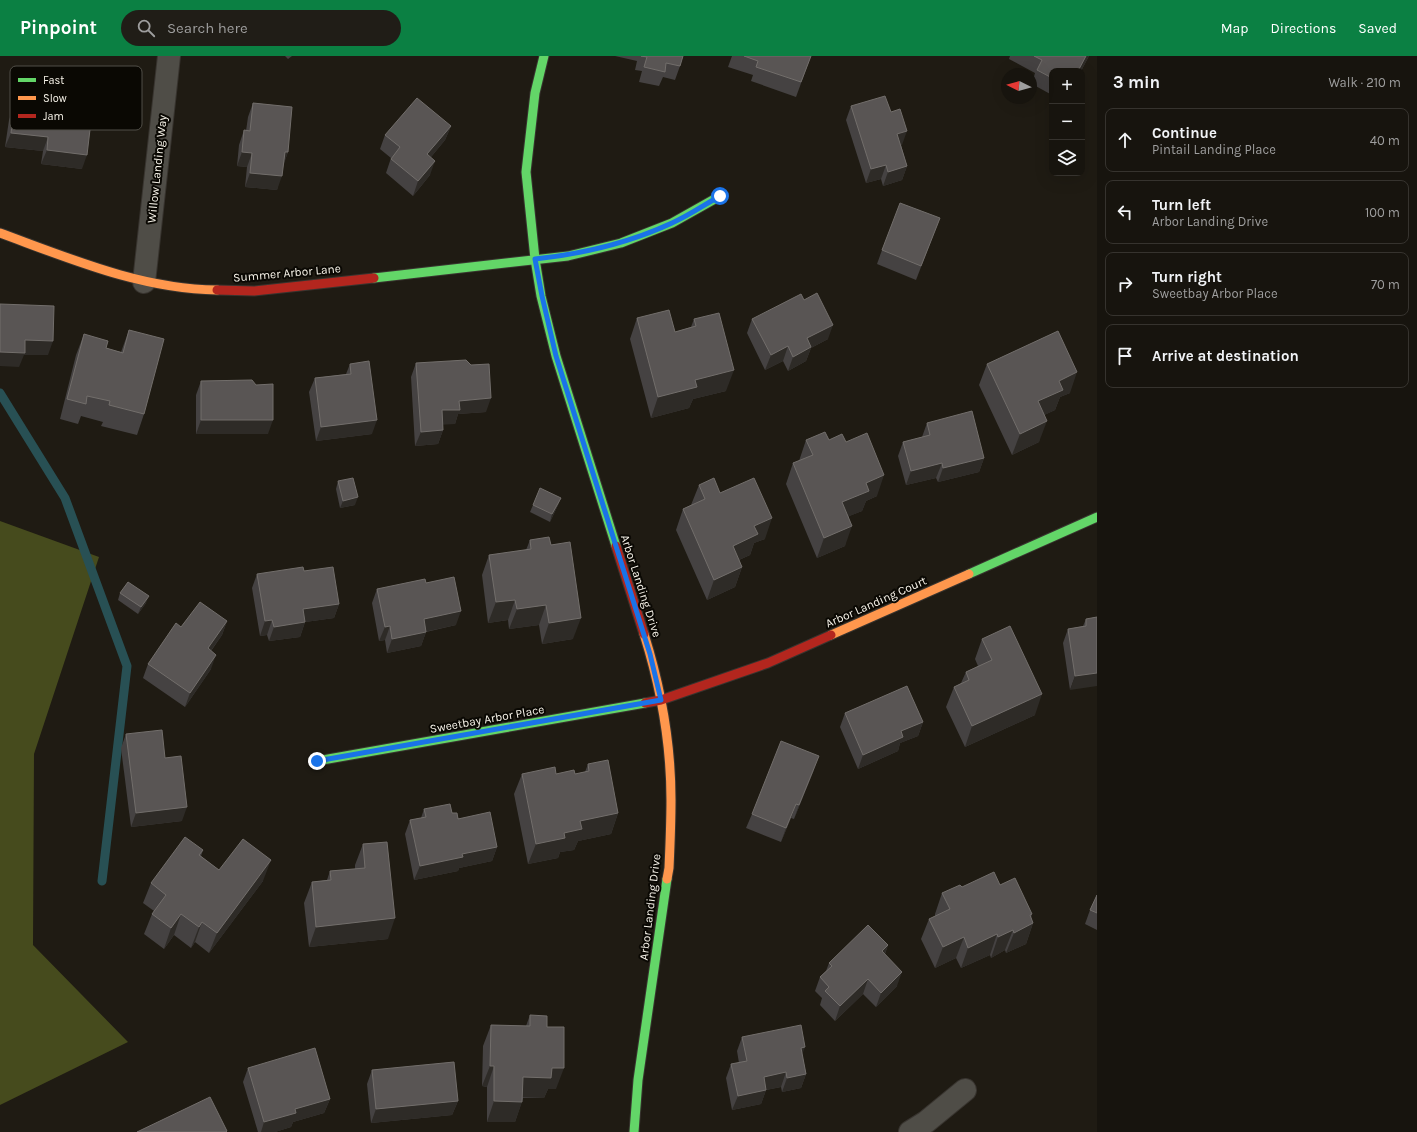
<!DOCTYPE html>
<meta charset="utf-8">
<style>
:root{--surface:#17140e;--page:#201d17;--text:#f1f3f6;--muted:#9e9e9e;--line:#36332e;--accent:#0b8043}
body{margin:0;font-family:Karla,sans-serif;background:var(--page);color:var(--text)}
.controls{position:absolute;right:12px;top:12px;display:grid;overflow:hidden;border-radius:8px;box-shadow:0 4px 16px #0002}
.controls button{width:36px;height:36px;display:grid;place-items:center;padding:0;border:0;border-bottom:1px solid var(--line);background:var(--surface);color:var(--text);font:20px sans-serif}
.compass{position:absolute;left:1001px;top:12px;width:36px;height:36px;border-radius:50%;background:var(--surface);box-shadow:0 4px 16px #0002;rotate:275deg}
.stop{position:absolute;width:12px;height:12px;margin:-9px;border:3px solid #1a73e8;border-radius:50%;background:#fff}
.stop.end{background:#1a73e8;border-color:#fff;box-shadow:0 1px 4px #0008}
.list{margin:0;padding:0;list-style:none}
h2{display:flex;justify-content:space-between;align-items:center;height:52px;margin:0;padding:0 16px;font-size:17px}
h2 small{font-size:13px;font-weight:400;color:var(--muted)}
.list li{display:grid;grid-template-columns:26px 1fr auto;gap:12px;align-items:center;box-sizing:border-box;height:64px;margin:0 8px 8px;padding:0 8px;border:1px solid var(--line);border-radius:8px}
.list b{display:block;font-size:15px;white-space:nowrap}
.list p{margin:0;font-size:13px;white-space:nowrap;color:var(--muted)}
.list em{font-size:13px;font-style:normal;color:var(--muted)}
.icon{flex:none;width:22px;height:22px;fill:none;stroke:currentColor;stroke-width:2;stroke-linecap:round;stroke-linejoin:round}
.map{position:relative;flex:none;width:1097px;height:1076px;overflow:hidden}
header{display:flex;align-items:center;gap:24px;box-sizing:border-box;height:56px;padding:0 20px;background:var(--accent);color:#fff}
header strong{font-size:19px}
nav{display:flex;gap:22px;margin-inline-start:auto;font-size:14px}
.search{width:280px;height:36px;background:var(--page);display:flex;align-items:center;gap:10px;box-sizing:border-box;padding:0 14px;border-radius:22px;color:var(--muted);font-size:15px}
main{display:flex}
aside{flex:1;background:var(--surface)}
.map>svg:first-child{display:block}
.forest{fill:#464b1d}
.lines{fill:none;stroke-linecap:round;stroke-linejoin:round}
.stream{stroke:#285054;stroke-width:9}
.street-casing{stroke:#38342f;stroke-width:24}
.fast-casing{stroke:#38342f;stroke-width:11}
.slow-casing{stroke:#38342f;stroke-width:11}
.jam-casing{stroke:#38342f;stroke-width:11}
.street{stroke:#4f4d47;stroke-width:22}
.fast{stroke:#63d668;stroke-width:9}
.slow{stroke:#ff974d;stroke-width:9}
.jam{stroke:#b3261e;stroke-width:9}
.wall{fill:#454242}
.shaded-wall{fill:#2e2b27}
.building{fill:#595554;stroke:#726e6b}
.route{stroke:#1a73e8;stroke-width:5}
.labels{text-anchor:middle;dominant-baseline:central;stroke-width:4;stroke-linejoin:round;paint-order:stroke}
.street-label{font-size:12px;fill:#f8f4ea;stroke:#0a0803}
.key{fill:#0a0803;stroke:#514f48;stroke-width:1}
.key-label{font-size:11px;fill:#f8f4ea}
</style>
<header>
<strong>Pinpoint</strong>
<div class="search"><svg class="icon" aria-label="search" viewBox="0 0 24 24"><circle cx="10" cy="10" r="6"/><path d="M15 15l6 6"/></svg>Search here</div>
<nav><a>Map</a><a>Directions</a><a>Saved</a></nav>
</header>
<main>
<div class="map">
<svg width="1097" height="1076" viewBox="0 0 1097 1076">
<rect width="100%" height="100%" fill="#1f1b13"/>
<path class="forest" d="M0,465L99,501L34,698L33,889L128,986L0,1049Z"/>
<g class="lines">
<path class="stream" d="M0,337L65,442L127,610L102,825"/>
<defs>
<g id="street">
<path d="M144,226L169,0"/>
<path d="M910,1076L926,1066L965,1034"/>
</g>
<g id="fast">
<path d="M544,0L535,37L526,116L535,203L541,240L556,300L616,490"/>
<path d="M374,222L568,200L621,187L672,167L720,140"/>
<path d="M969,518L1097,461"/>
<path d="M317,705L645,647"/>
<path d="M634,1076L638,1024L667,823"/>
</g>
<g id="slow">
<path d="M0,177C71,203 141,233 217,234"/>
<path d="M644,578C661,632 671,688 671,744C671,767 670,790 669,812L667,823"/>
<path d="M831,579L969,518"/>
</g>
<g id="jam">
<path d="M217,234L254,235L374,222"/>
<path d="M616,490L644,578"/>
<path d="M645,647L661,644L768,607L831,579"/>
</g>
</defs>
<use href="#street" class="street-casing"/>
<use href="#fast" class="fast-casing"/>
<use href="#slow" class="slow-casing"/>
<use href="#jam" class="jam-casing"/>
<use href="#street" class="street"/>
<use href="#fast" class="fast"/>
<use href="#slow" class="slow"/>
<use href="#jam" class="jam"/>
</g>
<g class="wall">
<path d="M285,0H292L288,3Z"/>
<path d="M615,0H683L680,10L675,24L663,21L659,30L639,26L642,15L635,14L637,5Z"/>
<path d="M732,0H811L796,41L751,25L753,19L728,11Z"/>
<path d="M1010,0H1089L1081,15H1052V39L1032,28L1035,17L1009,3Z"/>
<path d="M31,28L80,63L82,113L41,108L43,95L5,91L9,64L14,50L25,51L26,43Z"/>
<path d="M253,47L288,96L283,109L277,134L245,131L247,111L237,110L239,89L244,74L246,75L248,61Z"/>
<path d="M851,50L902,89H901L907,110L902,124L883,130L881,123L866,127L846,64Z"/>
<path d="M451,70L445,84L431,101L430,119L413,140L386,117L391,102L380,93L385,79Z"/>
<path d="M940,162L916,224L877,208L882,194Z"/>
<path d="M804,244L828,283L811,292L806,305L788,315L783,305L765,314L747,277L752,263Z"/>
<path d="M637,262L675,276L691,271L694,263L726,335L693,343L689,352L651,362L630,283Z"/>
<path d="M129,274L144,358L137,379L101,370L103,366L81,360L78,368L60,363L76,299L84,278L106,292L121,296Z"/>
<path d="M416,307L486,356L458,358L455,368H443V374L438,388L415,390L411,321Z"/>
<path d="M350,308L372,378L316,385L309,336L315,322L346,318Z"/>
<path d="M987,308L1070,337L1060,341L1055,354L1044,359L1039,386L1012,399L979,329Z"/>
<path d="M201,325L268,378H196V339Z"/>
<path d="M927,367L984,402L979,416L938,426L936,422L906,429L898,400L903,386L922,381Z"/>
<path d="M806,384H829L846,386L877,440L866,445L862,455L849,460L845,490L817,502L786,428L793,407L799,405Z"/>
<path d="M338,425L355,449L340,452L336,433Z"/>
<path d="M699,429L720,437L765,483L754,487L750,499L739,504L742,511L735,531L707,544L676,474L683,453L691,449Z"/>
<path d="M561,442L558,449L550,466L530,456L533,449Z"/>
<path d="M530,484L551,489L573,583L542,588L539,569L509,573L508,564L488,567L482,519L489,499L526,494Z"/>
<path d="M304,515L339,548L334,562L305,566L300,581L269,585L267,579L260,580L252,532L257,518Z"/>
<path d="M426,527L456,569L426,576L421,590L387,597L385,584L379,585L372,547L377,533Z"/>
<path d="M120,537L146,547L138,558L118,544Z"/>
<path d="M1097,561L1070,634L1063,587L1068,573L1083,570L1086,563Z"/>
<path d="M227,565L222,579L211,595V613L185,651L143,622L148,608L181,571Z"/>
<path d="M982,583L1035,659L965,691L946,651L954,631L961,627L966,616L978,610L975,603Z"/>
<path d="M845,657L923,666L918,680L900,687L898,695L858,713L840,671Z"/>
<path d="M126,678L165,702L182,765L131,771L121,692Z"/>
<path d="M588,708L618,757L611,778L578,785L574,794L560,796L558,802L528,808L514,738L522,718H575L585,716Z"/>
<path d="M814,714L794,763L791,762L781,786L746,772L752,758Z"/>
<path d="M424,753L452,757L497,791L492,805L459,812L458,815L414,824L405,778L410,764L421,762Z"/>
<path d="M363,788L388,883L309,891L304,847L312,826L327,824L330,815L355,813V809Z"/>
<path d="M203,794L201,800L219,814L263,825L209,897L195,886L191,892L174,879L164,893L144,878L152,858L154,855L143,847L151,827Z"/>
<path d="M962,831L1032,858L1031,862L1033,867L1026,888L1006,897L1005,894L991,902L990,899L961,912L956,902L935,912L921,883L929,863L935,860V858L942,837Z"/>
<path d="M1097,839V874L1085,868L1090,854Z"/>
<path d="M888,889L885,898L897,930L876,951L863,938L835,965L820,949L822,942L815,935L820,921L826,915L829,907Z"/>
<path d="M530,959L547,971L556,1033H548L544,1042H523L515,1066H487V1031L482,1030L483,990L491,969L526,970Z"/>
<path d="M742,981L802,998L806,1018L801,1032L782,1036L781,1031L766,1034L761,1048L732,1054L726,1022L731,1008L739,1007L737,995Z"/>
<path d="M248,1012L330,1043L324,1057L293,1066L291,1071L275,1076H258L243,1026Z"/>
<path d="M372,1014L458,1045L452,1059L371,1067L367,1028Z"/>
</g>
<g class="shaded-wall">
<path d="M1086,0H1089L1081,15H1078Z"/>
<path d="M451,70L445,84L422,112L427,98Z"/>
<path d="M907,75L902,89L892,92L897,78Z"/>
<path d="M11,77L48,81L43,95L5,91Z"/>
<path d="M47,94L87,99L82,113L41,108Z"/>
<path d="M242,96L252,97L247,111L237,110Z"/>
<path d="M285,96H288L283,111Z"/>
<path d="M435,105L430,119L413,140L418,125Z"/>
<path d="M886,109L881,123L866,127L871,113Z"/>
<path d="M907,110L902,124L883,130L888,116Z"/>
<path d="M250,117L282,120L277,134L245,131Z"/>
<path d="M833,269L828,283L811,292L806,305L788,315L793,301L807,282Z"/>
<path d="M25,284L53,285L48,299H24L19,311L0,310V296Z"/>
<path d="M788,290L783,305L765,314L771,299Z"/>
<path d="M734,314L726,335L693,343L689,352L651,362L658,341L695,324Z"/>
<path d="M1077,316L1070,337L1060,341L1055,354L1030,366L1038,345L1059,325Z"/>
<path d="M491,342L486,356L458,358L455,368L437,369L442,354L459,345Z"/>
<path d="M201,364H273L268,378H196Z"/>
<path d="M377,364L372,378L316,385L321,371Z"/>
<path d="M1047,365L1039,386L1012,399L1020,378Z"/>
<path d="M443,374L438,388L415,390L421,376Z"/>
<path d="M984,402L979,416L938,426L943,412Z"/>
<path d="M942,407L936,422L906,429L911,415Z"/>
<path d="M884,419L877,440L866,445L862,455L835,466L842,446L866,427Z"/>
<path d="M358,441L355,449L340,452L343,445Z"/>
<path d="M561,442L558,449L550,466L552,458Z"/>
<path d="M772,462L765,483L754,487L750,499L725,510L733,490L754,470Z"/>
<path d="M852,470L845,490L817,502L824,482Z"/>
<path d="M742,511L735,531L707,544L714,524Z"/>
<path d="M149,540L146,547L138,558L141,551Z"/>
<path d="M515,544L508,564L488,567L496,546Z"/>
<path d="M339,548L334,562L298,567L303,553Z"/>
<path d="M546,549L539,569L509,573L517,553Z"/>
<path d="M461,555L456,569L424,576H426L421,590L387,597L392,583L424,563Z"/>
<path d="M581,562L573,583L542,588L549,567Z"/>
<path d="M272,564L267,579L260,580L265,565Z"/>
<path d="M227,565L222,579L202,607L208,592Z"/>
<path d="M305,566L300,581L269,585L274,571Z"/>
<path d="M390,570L385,584L379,585L385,571Z"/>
<path d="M216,599L211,613L185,651L190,637Z"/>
<path d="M1097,617V630L1070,634L1075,620Z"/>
<path d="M1042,638L1035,659L965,691L972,670Z"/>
<path d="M923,666L918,680L900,687L898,695L858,713L863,699L901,675Z"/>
<path d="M819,700L814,714L794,763L799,749Z"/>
<path d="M796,748L791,762L781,786L786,772Z"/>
<path d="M187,751L182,765L131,771L136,757Z"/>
<path d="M618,757L611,778L578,785L574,794L560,796L558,802L528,808L536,788L564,777L580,765Z"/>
<path d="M497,791L492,805L459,812L458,815L414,824L420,810L462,798Z"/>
<path d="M271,804L263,825L209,897L217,877Z"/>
<path d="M181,858L174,879L164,893L171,872Z"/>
<path d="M1032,858L1028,870L1033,867L1026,888L1006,897L1014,877L1030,859Z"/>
<path d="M395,862L388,883L309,891L316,871Z"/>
<path d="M202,866L195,886L191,892L199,871Z"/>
<path d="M1013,874L1005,894L991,902L998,881Z"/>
<path d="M997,878L990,899L961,912L968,892Z"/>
<path d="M964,881L956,902L935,912L943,891Z"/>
<path d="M888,889L883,903L882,895Z"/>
<path d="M902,916L897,930L876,951L881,937Z"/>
<path d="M868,923L863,938L835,965L840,950Z"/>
<path d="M805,991L800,1005L801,992Z"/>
<path d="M490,1010H494L487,1031L482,1030Z"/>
<path d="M552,1012H564L556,1033H548L544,1042L516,1041L523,1021Z"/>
<path d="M786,1016L781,1031L766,1034L761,1048L732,1054L738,1040L764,1021Z"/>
<path d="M806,1018L801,1032L782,1036L787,1022Z"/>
<path d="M330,1043L324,1057L293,1066L291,1071L275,1076H261L264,1066L295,1053Z"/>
<path d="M458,1045L452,1059L371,1067L376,1053Z"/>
<path d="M494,1045L522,1046L515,1066H487Z"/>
</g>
<g class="building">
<path d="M641,0H683L680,10L666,7L665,16L644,11L647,1Z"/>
<path d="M744,0H811L801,26L756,11L758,5Z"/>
<path d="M1034,0H1086L1078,15H1052V22L1037,14L1042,4Z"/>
<path d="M31,28L83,35L80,63L91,65L87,99L47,94L48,81L11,77L14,50L28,52Z"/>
<path d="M885,40L891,56L900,53L907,75L897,78L907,110L888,116L886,109L871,113L851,50Z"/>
<path d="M417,42L451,70L427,98L435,105L418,125L391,103L400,91L385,79Z"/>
<path d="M253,47L292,51L288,96H285L282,120L250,117L252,97L242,96L244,74L250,75Z"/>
<path d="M900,147L940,162L921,210L882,194Z"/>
<path d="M817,237L833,269L807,282L811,291L793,301L788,290L771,299L752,263L801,238L804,244Z"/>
<path d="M0,248L54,250L53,285L25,284V297L0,296Z"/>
<path d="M669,254L675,276L696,270L694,263L719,257L734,314L695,324L697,331L658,341L637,262Z"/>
<path d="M129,274L164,283L144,358L109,349L110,345L87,340L86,348L67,343L84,278L108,285L106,292L123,297Z"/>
<path d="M1058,275L1077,316L1059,325L1063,334L1038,345L1047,365L1020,378L987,308Z"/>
<path d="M466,304L471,309L489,308L491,342L459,345L460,354H442L443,374L421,376L416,307Z"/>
<path d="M369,305L377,364L321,371L315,322L351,318L350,308Z"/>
<path d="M252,324L256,329L273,328V364H201V325Z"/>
<path d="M972,355L984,402L943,412L942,407L911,415L903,386L930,379L927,367Z"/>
<path d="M825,376L829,384L842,378L846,386L867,377L884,419L866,427L869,435L842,446L852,470L824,482L793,407L813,399L806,384Z"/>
<path d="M353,422L358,441L343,445L338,425Z"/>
<path d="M714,422L720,437L754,422L772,462L754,470L758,478L733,490L742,511L714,524L683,453L705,443L699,429Z"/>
<path d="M540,432L561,442L552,458L533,449Z"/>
<path d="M549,481L551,489L570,486L581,562L549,567L546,549L517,553L515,544L496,546L489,499L531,493L530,484Z"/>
<path d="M303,511L304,515L333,511L339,548L303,553L305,566L274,571L272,564L265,565L257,518Z"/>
<path d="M454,521L461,555L424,563L426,576L392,583L390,570L385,571L377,533L425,523L426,527Z"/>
<path d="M128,526L149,540L141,551L120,537Z"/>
<path d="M200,546L227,565L208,592L216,599L190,637L148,608L176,567L181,571Z"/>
<path d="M1097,561V617L1075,620L1068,573L1086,570V563Z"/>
<path d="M1010,570L1042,638L972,670L954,631L969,624L966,616L992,604L982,583Z"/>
<path d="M907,630L923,666L901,675L903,681L863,699L845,657Z"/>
<path d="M162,674L165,702L181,700L187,751L136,757L126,678Z"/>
<path d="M781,685L819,700L799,749L796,748L786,772L752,758Z"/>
<path d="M608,704L618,757L580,765L582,773L564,777L565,782L536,788L522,718L555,711L556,718L574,714L575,718L589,715L588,708Z"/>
<path d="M450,748L452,757H457L458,763L490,756L497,791L462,798L463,801L420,810L410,764L426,761L424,753Z"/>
<path d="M185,781L203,794L199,799L219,814L243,783L271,804L217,877L202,866L199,871L181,858L171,872L152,858L166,839L151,827Z"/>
<path d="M387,786L395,862L316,871L312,826L331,824L330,815L365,812L363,788Z"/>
<path d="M994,816L1000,829L1015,822L1032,858L1030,859L1033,867L1014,877L1013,874L998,881L997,878L968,892L964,881L943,891L929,863L950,853L942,837L960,829L962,831Z"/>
<path d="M1097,839V857L1090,854Z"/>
<path d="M868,869L888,889L882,895L902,916L881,937L868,923L840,950L825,935L829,931L820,921L832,910L829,907Z"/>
<path d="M530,959L547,960V971H564V1012H552L551,1022L523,1021L522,1046L494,1045V1010H490L491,969L530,970Z"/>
<path d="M801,969L805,991L801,992L806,1018L787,1022L786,1016L764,1021L766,1034L738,1040L731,1008L747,1005L742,981Z"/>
<path d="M315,992L330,1043L295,1053L296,1057L264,1066L248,1012Z"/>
<path d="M454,1006L458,1045L376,1053L372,1014Z"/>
<path d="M210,1041L227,1075L226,1076H137Z"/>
</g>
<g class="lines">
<path class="route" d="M317,705L661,644L650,598L556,300L542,240L535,203C582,198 629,187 672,167C688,160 704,149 720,140"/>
</g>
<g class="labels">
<g class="street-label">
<text transform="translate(157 113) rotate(-84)">Willow Landing Way</text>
<text transform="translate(287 217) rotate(-5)">Summer Arbor Lane</text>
<text transform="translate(641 530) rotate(72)">Arbor Landing Drive</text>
<text transform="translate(876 546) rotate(-24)">Arbor Landing Court</text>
<text transform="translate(487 663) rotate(-10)">Sweetbay Arbor Place</text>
<text transform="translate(650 851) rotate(-83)">Arbor Landing Drive</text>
</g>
</g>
<rect x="10" y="10" width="132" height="64" rx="6" class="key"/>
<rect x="18" y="22" width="18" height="4" fill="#63d668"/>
<rect x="18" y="40" width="18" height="4" fill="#ff974d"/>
<rect x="18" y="58" width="18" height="4" fill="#b3261e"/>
<g class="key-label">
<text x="43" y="28">Fast</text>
<text x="43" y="46">Slow</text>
<text x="43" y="64">Jam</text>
</g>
</svg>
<div class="controls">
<button>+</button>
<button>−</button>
<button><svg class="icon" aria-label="layers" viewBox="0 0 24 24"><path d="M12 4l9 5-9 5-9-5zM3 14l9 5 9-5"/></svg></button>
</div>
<svg class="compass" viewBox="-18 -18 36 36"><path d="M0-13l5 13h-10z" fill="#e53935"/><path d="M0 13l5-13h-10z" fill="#9e9e9e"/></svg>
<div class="stop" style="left:720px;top:140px"></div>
<div class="stop end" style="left:317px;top:705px"></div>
</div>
<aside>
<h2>3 min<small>Walk · 210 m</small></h2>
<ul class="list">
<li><svg class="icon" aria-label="ahead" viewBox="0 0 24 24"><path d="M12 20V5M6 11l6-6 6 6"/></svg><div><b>Continue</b><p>Pintail Landing Place</p></div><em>40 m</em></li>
<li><svg class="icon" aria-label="left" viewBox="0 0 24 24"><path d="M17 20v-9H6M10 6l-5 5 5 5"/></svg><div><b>Turn left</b><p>Arbor Landing Drive</p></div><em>100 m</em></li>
<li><svg class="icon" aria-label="right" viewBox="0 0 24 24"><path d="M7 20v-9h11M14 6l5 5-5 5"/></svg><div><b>Turn right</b><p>Sweetbay Arbor Place</p></div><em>70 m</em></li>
<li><svg class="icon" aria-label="arrive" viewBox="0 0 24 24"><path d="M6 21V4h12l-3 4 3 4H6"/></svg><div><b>Arrive at destination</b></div></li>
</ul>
</aside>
</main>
